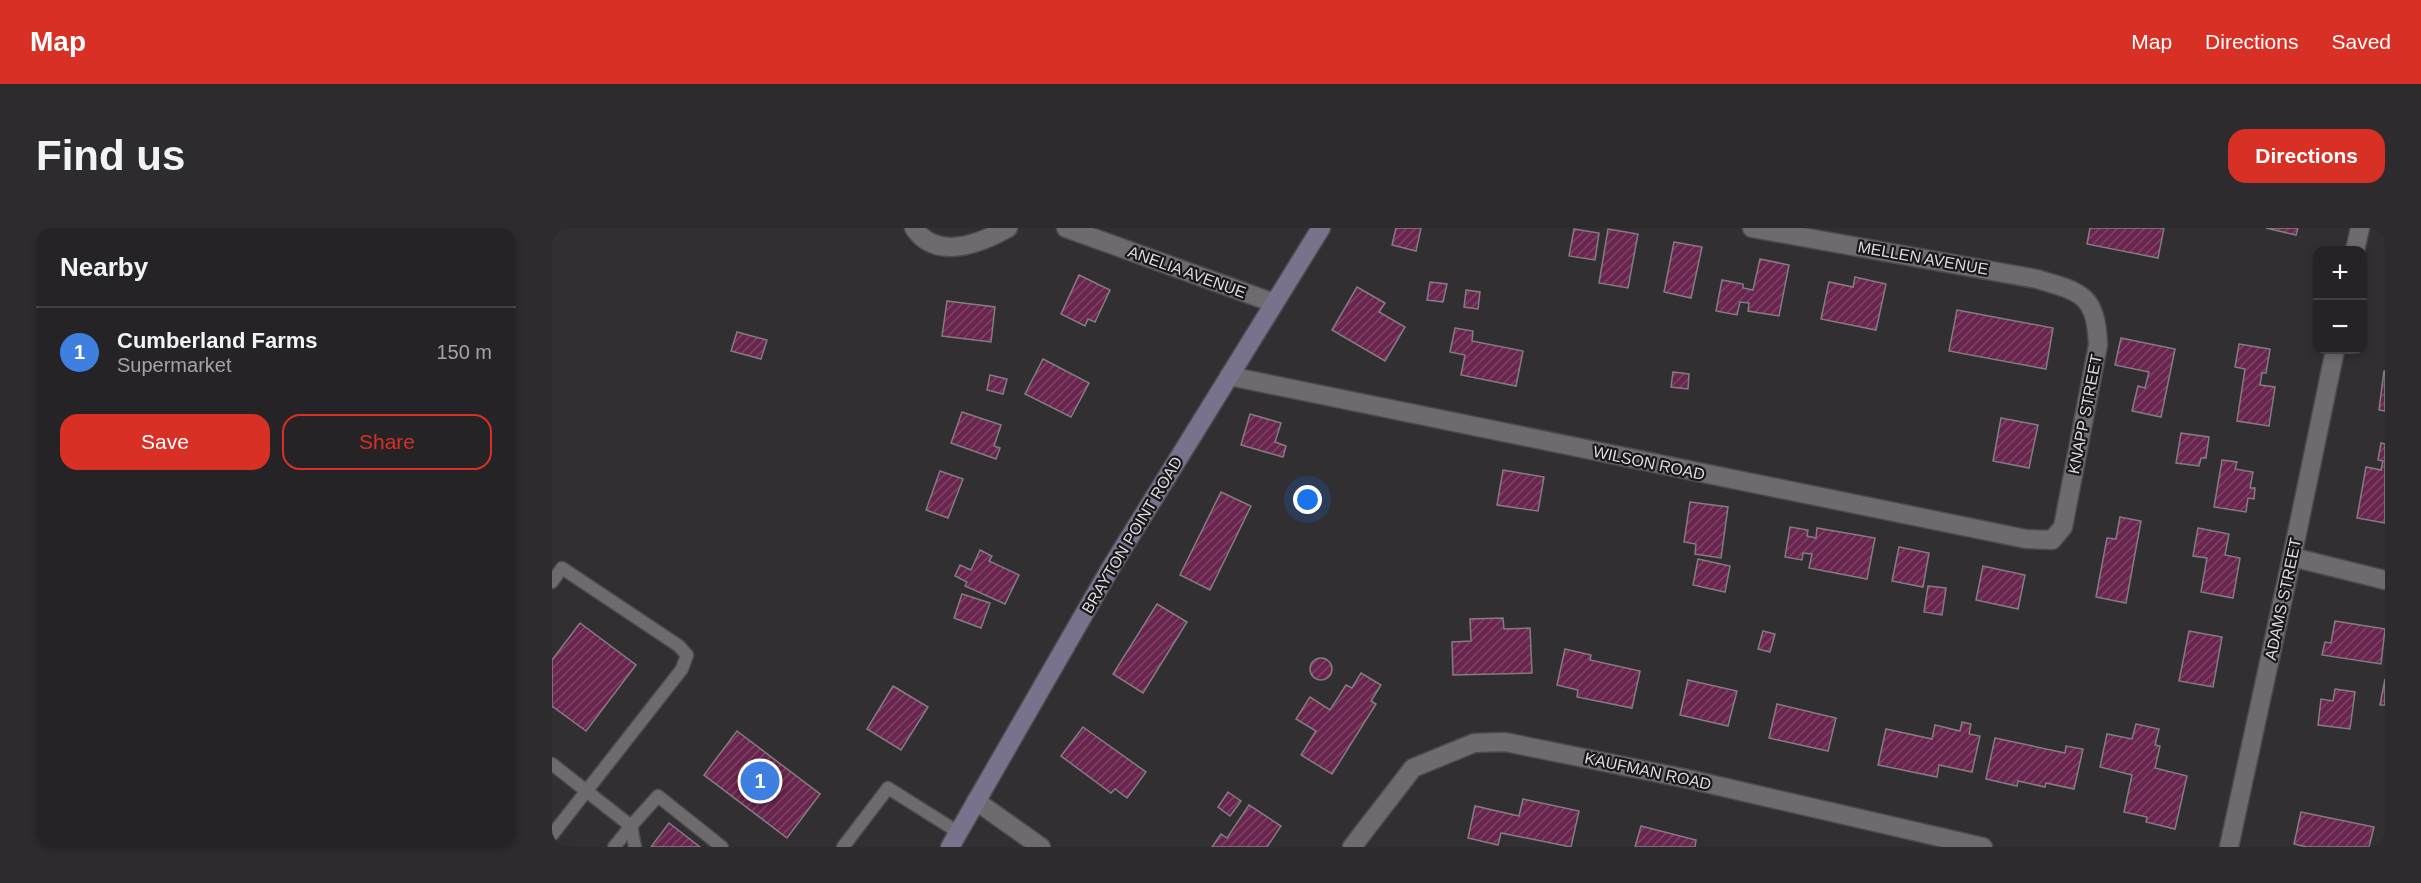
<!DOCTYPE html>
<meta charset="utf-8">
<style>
:root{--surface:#262326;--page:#2e2b2e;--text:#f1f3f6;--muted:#a4a4a7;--line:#424043;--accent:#d93025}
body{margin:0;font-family:Helvetica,sans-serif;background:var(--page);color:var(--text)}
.controls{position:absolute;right:18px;top:18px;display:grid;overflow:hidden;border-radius:12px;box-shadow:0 3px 9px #0003}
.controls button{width:54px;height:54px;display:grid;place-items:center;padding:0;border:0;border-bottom:2px solid var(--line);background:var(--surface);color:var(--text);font:30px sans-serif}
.you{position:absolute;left:756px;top:272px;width:21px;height:21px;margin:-15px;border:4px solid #fff;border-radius:50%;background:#1a73e8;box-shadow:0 0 0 9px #1a73e833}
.badge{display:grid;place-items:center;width:39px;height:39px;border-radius:50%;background:var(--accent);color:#fff;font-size:20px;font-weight:700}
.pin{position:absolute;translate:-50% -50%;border:3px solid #fff;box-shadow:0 2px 6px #0006}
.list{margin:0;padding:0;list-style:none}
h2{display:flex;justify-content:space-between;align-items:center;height:78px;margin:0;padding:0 24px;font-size:26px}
h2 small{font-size:20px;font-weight:400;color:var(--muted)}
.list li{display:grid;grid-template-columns:39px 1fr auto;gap:18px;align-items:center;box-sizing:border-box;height:90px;padding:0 24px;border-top:2px solid var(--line)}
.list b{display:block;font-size:22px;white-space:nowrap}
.list p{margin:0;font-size:20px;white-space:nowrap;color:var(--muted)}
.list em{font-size:20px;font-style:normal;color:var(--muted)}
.actions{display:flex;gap:12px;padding:18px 24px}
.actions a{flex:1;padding:14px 0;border:2px solid var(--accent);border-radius:18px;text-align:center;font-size:21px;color:var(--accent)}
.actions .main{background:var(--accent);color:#fff}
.map{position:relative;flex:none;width:1833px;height:619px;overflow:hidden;border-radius:18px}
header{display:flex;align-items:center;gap:36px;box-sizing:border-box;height:84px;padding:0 30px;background:var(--accent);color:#fff}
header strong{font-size:28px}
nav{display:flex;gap:33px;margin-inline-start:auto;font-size:21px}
.intro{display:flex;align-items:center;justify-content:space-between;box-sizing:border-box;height:144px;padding:0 36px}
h1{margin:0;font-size:42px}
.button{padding:15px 27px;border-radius:18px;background:var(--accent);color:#fff;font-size:21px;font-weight:700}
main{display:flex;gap:36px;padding:0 36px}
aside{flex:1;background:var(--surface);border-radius:18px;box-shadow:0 3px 9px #0003}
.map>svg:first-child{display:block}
.building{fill:url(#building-hatch);stroke:#837d80;stroke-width:1.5}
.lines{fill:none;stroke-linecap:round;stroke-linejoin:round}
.lane-casing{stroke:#4d4a4d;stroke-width:15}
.street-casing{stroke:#4d4a4d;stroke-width:21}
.secondary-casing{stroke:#4d4a4d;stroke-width:21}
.lane{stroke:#6e6b6f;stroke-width:12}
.street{stroke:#6e6b6f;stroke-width:18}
.secondary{stroke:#79728c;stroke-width:18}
.labels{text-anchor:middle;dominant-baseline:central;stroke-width:4.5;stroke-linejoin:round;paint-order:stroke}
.street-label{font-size:16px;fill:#dddbde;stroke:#191719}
</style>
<header>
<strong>Map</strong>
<nav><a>Map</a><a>Directions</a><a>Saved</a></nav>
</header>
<div class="intro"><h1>Find us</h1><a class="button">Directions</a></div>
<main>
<aside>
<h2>Nearby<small></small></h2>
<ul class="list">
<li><span class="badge" style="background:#3f7fe0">1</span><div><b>Cumberland Farms</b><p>Supermarket</p></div><em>150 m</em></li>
</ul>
<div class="actions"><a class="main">Save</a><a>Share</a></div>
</aside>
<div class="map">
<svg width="1833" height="619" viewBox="0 0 1833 619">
<defs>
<pattern id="building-hatch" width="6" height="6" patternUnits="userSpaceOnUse" patternTransform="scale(1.5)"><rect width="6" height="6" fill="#69254e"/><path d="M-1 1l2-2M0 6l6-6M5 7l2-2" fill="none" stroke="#7e4467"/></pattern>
</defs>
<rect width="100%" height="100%" fill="#322f33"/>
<g class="building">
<path d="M844,0H869L864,23L840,17Z"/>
<path d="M1538,0H1612L1606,30L1535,16Z"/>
<path d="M1714,0H1746L1744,7Z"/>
<path d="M1022,1L1047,5L1043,32L1017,28Z"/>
<path d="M1056,1L1086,6L1076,60L1047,55Z"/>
<path d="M1122,14L1150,19L1139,70L1112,64Z"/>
<path d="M1208,31L1237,37L1227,88L1196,83L1197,75L1188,74L1185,87L1164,83L1170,52L1191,56V60L1201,62Z"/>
<path d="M527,47L558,62L543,94L536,91L533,98L509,86Z"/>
<path d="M1303,49L1334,56L1324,102L1269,91L1277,54L1301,59Z"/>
<path d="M878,54L895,56L891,74L875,72Z"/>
<path d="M805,59L833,75L827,84L853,99L833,133L780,102Z"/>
<path d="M914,62L928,64L926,81L912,79Z"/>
<path d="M395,73L443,79L439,114L390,108Z"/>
<path d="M1405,82L1501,100L1494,141L1397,123Z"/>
<path d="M903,100L921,103L920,113L971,123L964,158L909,147L913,127L898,124Z"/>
<path d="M185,104L215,112L209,131L179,123Z"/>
<path d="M1569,110L1623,121L1609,189L1580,183L1586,158L1593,160L1597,144L1563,137Z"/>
<path d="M1687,116L1718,121L1714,145H1710L1708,157L1723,159L1717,198L1685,193L1693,141L1683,139Z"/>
<path d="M491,131L537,155L519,189L473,166Z"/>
<path d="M1832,143H1833V183L1827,182Z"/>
<path d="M1121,144L1137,146L1136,161L1119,159Z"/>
<path d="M438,147L455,151L451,166L435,162Z"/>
<path d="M410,184L449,197L442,218L448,220L444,231L399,215Z"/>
<path d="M698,186L729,195L723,214L734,218L731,229L689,217Z"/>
<path d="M1449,190L1486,197L1477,240L1441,233Z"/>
<path d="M1629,205L1657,209L1654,230H1649L1647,238L1624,235Z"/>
<path d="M1829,215L1833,216V295L1805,290L1814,239L1829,242L1831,233L1826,232Z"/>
<path d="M1670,232L1685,234L1683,241L1701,244L1698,260H1703L1702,271L1696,270L1694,284L1662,279Z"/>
<path d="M951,242L992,249L986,283L945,277Z"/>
<path d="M388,243L411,251L396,290L374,282Z"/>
<path d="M669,264L699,278L658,362L628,347Z"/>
<path d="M1138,274L1176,279L1169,330L1143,326L1144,316L1132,314Z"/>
<path d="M1568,289L1589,293L1574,375L1544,369L1555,310L1564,311Z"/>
<path d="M1238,299L1256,302L1255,308L1264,310L1265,300L1323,310L1315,351L1257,340L1260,326L1251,325L1250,332L1233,329Z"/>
<path d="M1646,300L1677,306L1673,327L1688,330L1681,370L1649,364L1655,330L1641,328Z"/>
<path d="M1347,319L1377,325L1371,359L1340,353Z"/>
<path d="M428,322L440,328L437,333L467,347L453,376L413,358L415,354L403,348L408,337L419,342Z"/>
<path d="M1146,331L1178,338L1173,364L1141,357Z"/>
<path d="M1431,338L1473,347L1466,381L1424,372Z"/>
<path d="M1376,358L1394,360L1390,387L1372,384Z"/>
<path d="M410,366L438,375L429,400L402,390Z"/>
<path d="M605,376L635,394L591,465L561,446Z"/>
<path d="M951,390L952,401L978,400L980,445L901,447L900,414L919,413L918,391Z"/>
<path d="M1783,393L1833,401L1829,436L1770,427L1773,414L1779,415Z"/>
<path d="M28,395L84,437L34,503L0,478V432Z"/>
<path d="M1211,403L1223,406L1218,424L1206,421Z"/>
<path d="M1637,403L1670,409L1661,459L1627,453Z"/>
<path d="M1013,421L1039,427L1038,432L1088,443L1080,480L1025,469L1026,462L1005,457Z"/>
<circle cx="769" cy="441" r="11"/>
<path d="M809,445L829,457L819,473L824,476L780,546L749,527L764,503L744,491L758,469L778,482L794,457L800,460Z"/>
<path d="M1833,451V477H1828Z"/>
<path d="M1136,452L1185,463L1176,498L1128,487Z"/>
<path d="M341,458L376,479L349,522L315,501Z"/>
<path d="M1783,461L1803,464L1798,501L1766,497L1769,471L1781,473Z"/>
<path d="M1225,476L1284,490L1276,523L1217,510Z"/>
<path d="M1410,494L1419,496L1417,506L1428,508L1420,544L1387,537L1385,549L1326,537L1334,501L1380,511L1383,497L1408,503Z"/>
<path d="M1584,496L1607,501L1603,517L1608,518L1603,540L1635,548L1623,601L1594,594L1595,589L1572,584L1580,547L1548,539L1555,506L1580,511Z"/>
<path d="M531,499L594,544L575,570L563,561L559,565L509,528Z"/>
<path d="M185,503L268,566L235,610L152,547Z"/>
<path d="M1443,510L1513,525L1514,518L1531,521L1522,561L1494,555L1493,559L1466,553L1465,558L1434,551Z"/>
<path d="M676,564L689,573L678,588L666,579Z"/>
<path d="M971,571L1027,583L1019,619L949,605L946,617L916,610L923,578L967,588Z"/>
<path d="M697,577L729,598L715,619H660L669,606L675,610Z"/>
<path d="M1749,584L1822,599L1817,619H1755L1742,616Z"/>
<path d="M117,595L148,619H99Z"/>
<path d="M1089,598L1144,612L1143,619H1083Z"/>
</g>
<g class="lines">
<defs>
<g id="lane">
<path d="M0,354L10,340L127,418L135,427L130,441L0,607"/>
<path d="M0,536L79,598L106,568L170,619"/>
<path d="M79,598L83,619"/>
<path d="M62,619L79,598"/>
<path d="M291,619L336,560L406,604"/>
</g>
<g id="street">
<path d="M362,0C384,33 428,16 456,0"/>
<path d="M514,0L722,75"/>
<path d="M1803,22L1808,0"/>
<path d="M677,148L1474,311L1500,312L1511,299L1546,117C1544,67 1530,64 1485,51L1200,0"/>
<path d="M1740,329L1833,352"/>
<path d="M424,573L489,619"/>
<path d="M800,619L861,540L922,515L953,514L1136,551L1431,619"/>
<path d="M1677,619L1744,310L1783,122"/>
</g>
<path id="secondary" d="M398,619L558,341L769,0"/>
</defs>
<use href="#lane" class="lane-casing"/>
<use href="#street" class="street-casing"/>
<use href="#secondary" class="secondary-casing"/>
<use href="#lane" class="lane"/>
<use href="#street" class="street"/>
<use href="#secondary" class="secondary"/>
</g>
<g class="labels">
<g class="street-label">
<text transform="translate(1371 30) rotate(10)">MELLEN AVENUE</text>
<text transform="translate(635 44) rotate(20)">ANELIA AVENUE</text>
<text transform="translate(1533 186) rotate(-79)">KNAPP STREET</text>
<text transform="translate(1097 235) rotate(12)">WILSON ROAD</text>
<text transform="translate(580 307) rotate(-59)">BRAYTON POINT ROAD</text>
<text transform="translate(1731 371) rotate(-78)">ADAMS STREET</text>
<text transform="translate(1096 543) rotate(12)">KAUFMAN ROAD</text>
</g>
</g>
</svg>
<div class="controls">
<button>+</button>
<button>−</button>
</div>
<div class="you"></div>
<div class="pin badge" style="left:208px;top:553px;background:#3f7fe0">1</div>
</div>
</main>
